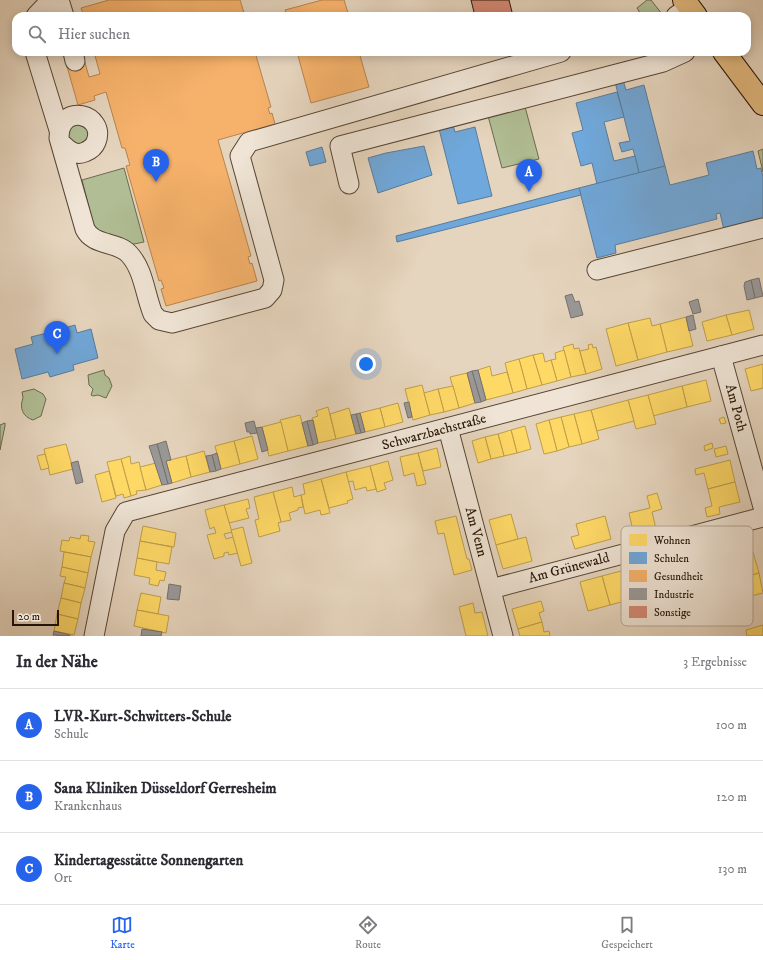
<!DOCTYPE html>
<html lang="de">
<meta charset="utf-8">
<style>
:root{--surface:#fff;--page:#f2f2f3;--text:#2b2b33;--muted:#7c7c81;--line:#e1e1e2;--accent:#2563eb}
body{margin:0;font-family:"IM FELL DW Pica",serif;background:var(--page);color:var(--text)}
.scale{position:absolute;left:12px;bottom:10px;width:47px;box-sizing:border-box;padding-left:4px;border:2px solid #271507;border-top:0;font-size:11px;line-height:14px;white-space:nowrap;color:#271507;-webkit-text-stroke:3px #efe4d5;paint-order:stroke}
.you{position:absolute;left:366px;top:364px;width:14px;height:14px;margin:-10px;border:3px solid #fff;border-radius:50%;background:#1a73e8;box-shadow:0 0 0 6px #1a73e833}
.badge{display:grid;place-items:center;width:26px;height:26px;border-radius:50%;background:var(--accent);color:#fff;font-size:13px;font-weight:700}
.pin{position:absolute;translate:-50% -33px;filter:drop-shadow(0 1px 2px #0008)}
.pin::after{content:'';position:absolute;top:21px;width:14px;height:12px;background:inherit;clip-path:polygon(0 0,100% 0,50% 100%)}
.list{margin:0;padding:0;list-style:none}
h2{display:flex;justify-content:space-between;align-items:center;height:52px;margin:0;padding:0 16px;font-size:17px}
h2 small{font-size:13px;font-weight:400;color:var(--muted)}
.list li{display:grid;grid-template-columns:26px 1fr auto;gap:12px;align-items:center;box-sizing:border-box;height:72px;padding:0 16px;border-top:1px solid var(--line)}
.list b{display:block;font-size:15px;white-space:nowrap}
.list p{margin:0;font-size:13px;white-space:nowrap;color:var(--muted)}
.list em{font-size:13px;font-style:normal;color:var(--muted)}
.icon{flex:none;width:22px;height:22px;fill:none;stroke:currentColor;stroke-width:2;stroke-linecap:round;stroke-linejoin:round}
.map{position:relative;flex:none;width:763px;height:636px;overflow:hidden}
.search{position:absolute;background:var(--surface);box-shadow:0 2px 10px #0003;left:12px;right:12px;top:12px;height:44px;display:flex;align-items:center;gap:10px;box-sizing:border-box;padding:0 14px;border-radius:12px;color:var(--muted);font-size:15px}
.sheet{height:268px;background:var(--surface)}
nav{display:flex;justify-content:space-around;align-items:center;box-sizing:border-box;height:56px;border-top:1px solid var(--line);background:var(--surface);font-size:11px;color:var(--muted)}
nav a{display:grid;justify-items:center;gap:2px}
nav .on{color:var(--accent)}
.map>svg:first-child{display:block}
.green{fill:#b1be95;stroke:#6c6a4e}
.homes{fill:#ffd966;stroke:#be9e4a}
.schools{fill:#6fa8dc;stroke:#597c9c}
.health{fill:#f6b26b;stroke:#b8834d}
.industry{fill:#999;stroke:#77716d}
.building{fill:#d68975;stroke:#271507}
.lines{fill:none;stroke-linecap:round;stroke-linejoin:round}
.minor-casing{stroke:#574535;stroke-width:21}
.major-casing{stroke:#271507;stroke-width:24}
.minor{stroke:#efe4d5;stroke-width:19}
.major{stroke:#e3ba7f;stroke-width:22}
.labels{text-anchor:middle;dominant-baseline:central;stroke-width:4;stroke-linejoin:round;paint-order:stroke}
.street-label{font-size:14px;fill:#271507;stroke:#efe4d5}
.key{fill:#efe4d5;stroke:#b3a697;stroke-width:1}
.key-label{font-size:11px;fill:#271507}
</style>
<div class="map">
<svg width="763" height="636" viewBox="0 0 763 636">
<rect width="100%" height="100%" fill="#e6d5be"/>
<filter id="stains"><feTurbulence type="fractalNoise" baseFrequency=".005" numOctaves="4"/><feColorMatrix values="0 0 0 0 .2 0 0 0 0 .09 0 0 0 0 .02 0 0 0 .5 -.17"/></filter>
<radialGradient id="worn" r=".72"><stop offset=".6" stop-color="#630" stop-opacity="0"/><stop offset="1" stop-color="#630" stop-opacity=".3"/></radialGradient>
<g class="green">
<path d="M647,0H651L662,14L642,16L637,8Z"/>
<path d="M524,103L539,159L502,168L487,112Z"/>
<path d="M80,122L91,134L83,146L69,142L66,132L68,128Z"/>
<path d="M763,149V172L758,151Z"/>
<path d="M124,168L144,242L129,245L99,236L93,223L82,180Z"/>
<path d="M104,370L105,375L109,378L112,386L106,398L98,395L93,396L91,395L93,389L89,385L88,375Z"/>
<path d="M34,389L43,394L46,399L41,416L33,420C23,417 19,408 23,398L22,392Z"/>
<path d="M5,423V426L0,450V425Z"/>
</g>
<g class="homes">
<path d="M749,310L754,329L732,335L726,315Z"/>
<path d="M726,315L732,335L707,341L702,322Z"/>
<path d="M686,317L693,346L667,352L660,324Z"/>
<path d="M650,318L652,326L660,324L667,352L638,360L628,323Z"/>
<path d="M628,323L638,360L616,366L606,329Z"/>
<path d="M573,344L574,349L579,348L586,374L571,377L563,347Z"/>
<path d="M592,344L593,348L596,347L602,369L586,374L580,351L589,349L588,345Z"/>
<path d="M564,350L571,377L557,381L551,360L556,359L555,353Z"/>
<path d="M543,353L545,362L551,360L557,381L542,385L533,355Z"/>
<path d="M533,355L542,385L527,389L519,359Z"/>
<path d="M519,359L527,389L513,393L505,363Z"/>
<path d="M763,364V388L751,391L745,369Z"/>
<path d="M490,366L492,376L507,372L513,393L486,400L478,370Z"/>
<path d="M467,373L475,403L459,408L450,377Z"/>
<path d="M706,380L711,401L687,407L682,386Z"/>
<path d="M422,385L430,415L413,420L405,389Z"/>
<path d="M453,386L459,408L444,412L438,389Z"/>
<path d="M682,386L687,407L653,416L648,395Z"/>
<path d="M438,389L444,412L430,415L424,393Z"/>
<path d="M648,395L656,424L636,429L628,400Z"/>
<path d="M628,400L634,421L597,431L591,410Z"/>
<path d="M398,403L403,422L385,427L380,408Z"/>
<path d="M328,407L336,439L318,443L312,418L318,416L316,411Z"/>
<path d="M349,408L356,434L336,439L330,414Z"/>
<path d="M380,408L385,427L365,432L360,413Z"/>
<path d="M591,410L599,439L582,444L574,414Z"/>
<path d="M574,414L582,444L569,447L561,417Z"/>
<path d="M300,415L308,446L288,451L280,420Z"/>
<path d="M561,417L569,447L557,451L549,420Z"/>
<path d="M724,417L726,423L721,424L719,419Z"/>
<path d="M549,420L557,451L544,454L536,424Z"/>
<path d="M281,422L288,451L269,456L262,427Z"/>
<path d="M525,426L531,449L517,453L511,430Z"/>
<path d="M511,430L517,453L504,456L498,434Z"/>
<path d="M498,434L504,456L491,459L485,437Z"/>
<path d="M252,436L258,459L240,464L234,441Z"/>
<path d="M485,437L491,459L478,463L472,441Z"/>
<path d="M234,441L240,464L221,469L215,446Z"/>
<path d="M712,443L713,448L705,451L704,446Z"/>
<path d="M66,444L73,469L50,475L44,449Z"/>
<path d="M726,446L728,454L716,457L714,449Z"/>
<path d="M437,448L441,467L423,471L418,453Z"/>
<path d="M204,451L210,472L191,477L186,456Z"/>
<path d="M418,453L426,484L417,486L414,473L404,476L400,457Z"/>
<path d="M45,454L49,468L41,470L37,456Z"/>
<path d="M130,456L131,464L139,462L146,490L136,491L137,494L131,496L121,459Z"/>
<path d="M186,456L191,477L172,483L166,461Z"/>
<path d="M121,459L131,496L124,498L123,494L116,496L107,462Z"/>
<path d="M730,460L735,482L708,489L704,473L696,475L695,469Z"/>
<path d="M388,461L393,480L384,483L386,489L377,492L370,466Z"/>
<path d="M156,463L162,485L146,490L140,467Z"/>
<path d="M370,466L376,489L367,491L366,487L355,490L353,481L348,482L346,472Z"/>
<path d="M109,471L116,498L102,502L95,475Z"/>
<path d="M346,472L353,499L347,501L348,503L329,508L321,479Z"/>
<path d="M321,479L330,513L321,515L320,510L305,514L301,495L305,494L303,484Z"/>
<path d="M735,482L740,502L719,507L720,514L707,517L705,508L712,506L708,489Z"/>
<path d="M292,487L294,497L301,495L303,507L298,508V510L289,513L291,520L281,522L273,492Z"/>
<path d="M273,492L281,522L278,523L280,531L259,537L255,520L259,519L254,497Z"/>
<path d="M657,493L662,509L652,512L656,529L634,535L629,513L650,508L647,496Z"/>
<path d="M248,499L250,508L246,509L249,518L229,523L224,505Z"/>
<path d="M224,505L232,532L224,534L226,539L233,537L238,553L229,555L228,552L224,553V556L214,559L207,535L216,533L214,527L210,529L205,510Z"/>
<path d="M511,514L518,539L496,545L489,520Z"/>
<path d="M456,516L467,559H469L472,570L454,575L444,533L438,534L435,521Z"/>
<path d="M605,516L611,539L575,549L571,537L579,535L576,524Z"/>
<path d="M143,526L176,533L174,547L140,541Z"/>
<path d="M243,527L252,563L241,566L231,530Z"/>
<path d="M81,535L89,536L88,541L95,542L91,557L60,551L62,540L69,541L70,537L80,539Z"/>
<path d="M526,537L532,561L503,569L496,545Z"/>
<path d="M140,541L172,547L169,564L137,558Z"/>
<path d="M731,544L734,556L753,552L759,573L730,581L724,558L721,559L718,547Z"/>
<path d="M64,552L91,557L88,573L62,567Z"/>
<path d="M137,558L157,562L156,570L166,572L164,581L160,580L158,586L149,584L150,578L134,575Z"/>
<path d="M62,567L88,573L85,588L64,583L66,577L60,576Z"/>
<path d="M621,571L629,600L610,605L602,576Z"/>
<path d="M759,573L763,593L735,600L730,581Z"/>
<path d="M602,576L610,605L588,611L580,582Z"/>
<path d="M64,583L85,588L81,603L61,598Z"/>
<path d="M141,593L161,597L158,614L137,610Z"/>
<path d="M61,598L81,603L78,619L57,614Z"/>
<path d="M541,601L544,611L539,613L542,622L518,629L512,609Z"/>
<path d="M473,603L475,613L482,612L488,636H466L459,607Z"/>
<path d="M137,610L169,616L166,633L134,626Z"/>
<path d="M57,614L78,619L74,635L54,631Z"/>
<path d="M542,622L544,632L549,631L550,636H520L518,629Z"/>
<path d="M763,625V636H747L746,630Z"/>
</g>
<g class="schools">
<path d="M623,80L626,90L644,85L665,166L639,173L633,149L622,152L619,143L630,141L615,82Z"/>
<path d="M617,92L624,117L604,122L614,161L635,156L639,173L597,184L592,163L581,166L572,133L583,130L576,103Z"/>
<path d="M453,125L455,132L475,127L492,196L458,204L439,129Z"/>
<path d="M424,146L432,175L378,193L368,158L386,153Z"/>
<path d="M322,147L326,162L310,166L306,152Z"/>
<path d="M753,151L757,169L761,168L763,177V220L724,230L720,213L716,214L717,219L615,245L616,253L597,258L579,188L665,166L670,185L709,175L706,163Z"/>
<path d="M579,188L581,195L397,242L396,236Z"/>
<path d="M75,325L77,333L91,329L98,358L73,365L74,370L50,377L48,372L22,379L15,349L33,344L31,337L47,333L46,330L54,328V331Z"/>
</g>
<g class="health">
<path d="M109,0H240L245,16H84L81,8Z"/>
<path d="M322,0H344L349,16H287L285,10Z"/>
<path d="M94,52H255L271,107L268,108L270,114L272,113L275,124L218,140L251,256L248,257L250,264L252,263L257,281L166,306L161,289L164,288L161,280L159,281L126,166L130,165L125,148H122L106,92L94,96L95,100L78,105L66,63L84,59L89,77L100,74Z"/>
<path d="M297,52H359L369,87L311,103Z"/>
</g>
<g class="industry">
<path d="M759,278L763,296L755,298L751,280Z"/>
<path d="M751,280L755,298L747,300L744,286L745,282Z"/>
<path d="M572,294L575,302L579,301L583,315L571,318L565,296Z"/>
<path d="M698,299L701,312L693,314L689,302Z"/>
<path d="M693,315L696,329L689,331L686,317Z"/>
<path d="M478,370L486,400L481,402L472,371Z"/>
<path d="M472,371L481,402L475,403L467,373Z"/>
<path d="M409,402L412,417L408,418L404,403Z"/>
<path d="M360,413L365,432L361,433L356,414Z"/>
<path d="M356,414L361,433L356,434L351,415Z"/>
<path d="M313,420L318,443L313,445L307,421Z"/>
<path d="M254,421L257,433L250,434V432H247L245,423Z"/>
<path d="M307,421L313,445L308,446L302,423Z"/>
<path d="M262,427L268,450L262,452L256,428Z"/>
<path d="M166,441L171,460L166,461L172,483L168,484L157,444Z"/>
<path d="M157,444L168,484L162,485L149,446Z"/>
<path d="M217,453L221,469L216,471L212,455Z"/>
<path d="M212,455L216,471L210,472L206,456Z"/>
<path d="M78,461L83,482L76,484L71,463Z"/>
<path d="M169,584L181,586L179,600L167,599Z"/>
<path d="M142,629L162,632L161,636H141Z"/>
<path d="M54,631L70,635V636L53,635Z"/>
</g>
<path class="building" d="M471,0H509L513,16H475Z"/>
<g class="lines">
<defs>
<g id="minor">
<path d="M59,0L64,16"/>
<path d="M36,16L51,0"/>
<path d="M676,16L689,7"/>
<path d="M35,52L59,130"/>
<path d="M73,52L75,61"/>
<path d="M63,145C69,151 76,156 85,152C90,150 94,147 96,142C107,114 59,101 59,138L85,229C93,246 117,241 129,254C144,270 145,295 153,314L159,320L172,323L265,298L272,290L274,280L240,156L249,142L561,52"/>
<path d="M349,184L340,146L663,62L685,52"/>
<path d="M597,270L763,228"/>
<path d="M721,356L763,507"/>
<path d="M448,428L503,636"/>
<path d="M491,589L763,517"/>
<path d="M94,636L115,531L126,512L763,345"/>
</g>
<g id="major">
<path d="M684,0L696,16"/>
<path d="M724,52L763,104"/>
</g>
</defs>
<use href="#minor" class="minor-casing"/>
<use href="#major" class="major-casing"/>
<use href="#minor" class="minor"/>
<use href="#major" class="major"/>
</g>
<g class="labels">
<g class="street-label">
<text transform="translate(736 408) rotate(75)">Am Poth</text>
<text transform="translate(434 432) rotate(-15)">Schwarzbachstraße</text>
<text transform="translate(476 532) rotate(75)">Am Venn</text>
<text transform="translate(569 568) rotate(-15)">Am Grünewald</text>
</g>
</g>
<rect x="621" y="526" width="132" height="100" rx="6" class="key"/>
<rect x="629" y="534" width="18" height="12" fill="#ffd966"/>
<rect x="629" y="552" width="18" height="12" fill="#6fa8dc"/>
<rect x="629" y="570" width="18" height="12" fill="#f6b26b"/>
<rect x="629" y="588" width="18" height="12" fill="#999"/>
<rect x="629" y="606" width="18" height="12" fill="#d68975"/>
<g class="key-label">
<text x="654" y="544">Wohnen</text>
<text x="654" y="562">Schulen</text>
<text x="654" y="580">Gesundheit</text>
<text x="654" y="598">Industrie</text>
<text x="654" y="616">Sonstige</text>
</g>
<rect width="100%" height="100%" filter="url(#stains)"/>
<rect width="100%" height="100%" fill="url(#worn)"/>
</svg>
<div class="scale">20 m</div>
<div class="you"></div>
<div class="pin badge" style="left:529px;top:192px">A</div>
<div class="pin badge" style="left:156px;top:182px">B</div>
<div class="pin badge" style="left:57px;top:354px">C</div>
<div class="search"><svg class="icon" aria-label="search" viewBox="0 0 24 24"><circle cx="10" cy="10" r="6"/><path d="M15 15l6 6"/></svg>Hier suchen</div>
</div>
<section class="sheet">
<h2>In der Nähe<small>3 Ergebnisse</small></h2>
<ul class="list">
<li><span class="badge">A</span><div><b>LVR-Kurt-Schwitters-Schule</b><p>Schule</p></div><em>100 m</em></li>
<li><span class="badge">B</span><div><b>Sana Kliniken Düsseldorf Gerresheim</b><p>Krankenhaus</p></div><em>120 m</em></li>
<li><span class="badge">C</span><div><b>Kindertagesstätte Sonnengarten</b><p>Ort</p></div><em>130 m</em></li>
</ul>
</section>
<nav>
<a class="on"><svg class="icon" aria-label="map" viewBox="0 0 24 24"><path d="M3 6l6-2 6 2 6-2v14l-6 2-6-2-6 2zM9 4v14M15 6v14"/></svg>Karte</a>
<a><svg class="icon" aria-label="directions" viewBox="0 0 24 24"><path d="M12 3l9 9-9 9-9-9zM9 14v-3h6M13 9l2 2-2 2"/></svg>Route</a>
<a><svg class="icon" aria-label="saved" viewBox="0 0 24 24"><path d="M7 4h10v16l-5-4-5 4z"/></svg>Gespeichert</a>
</nav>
